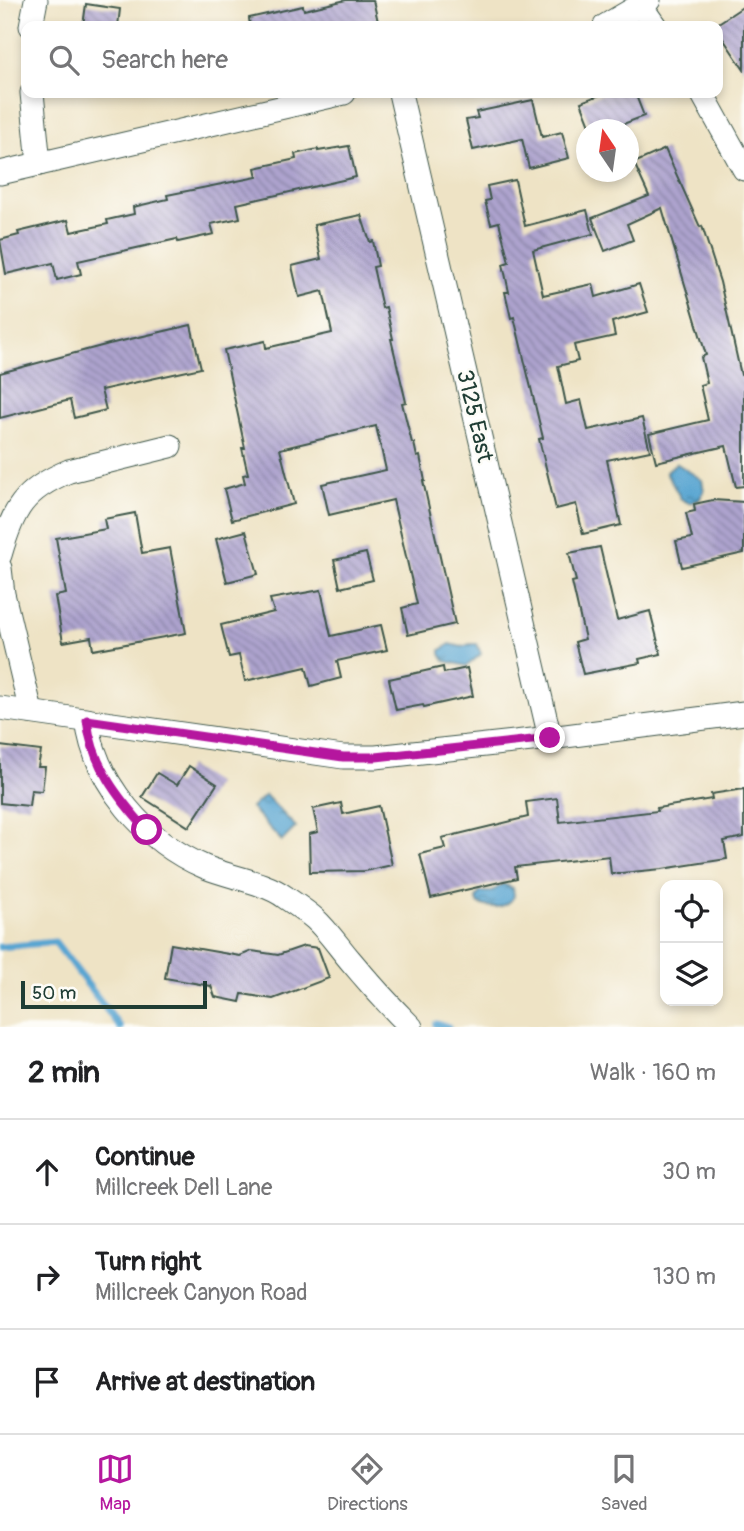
<!DOCTYPE html>
<meta charset="utf-8">
<style>
:root{--surface:#fff;--page:#f2f2f2;--text:#202124;--muted:#757577;--line:#e0e0e0;--accent:#b5179e}
body{margin:0;font-family:Pangolin,sans-serif;background:var(--page);color:var(--text)}
.controls{position:absolute;right:21px;bottom:21px;display:grid;overflow:hidden;border-radius:14px;box-shadow:0 4px 10px #0003}
.controls button{width:63px;height:63px;display:grid;place-items:center;padding:0;border:0;border-bottom:2px solid var(--line);background:var(--surface);color:var(--text);font:35px sans-serif}
.compass{position:absolute;left:576px;top:119px;width:63px;height:63px;border-radius:50%;background:var(--surface);box-shadow:0 4px 10px #0003;rotate:347deg}
.scale{position:absolute;left:21px;bottom:18px;width:186px;box-sizing:border-box;padding-left:7px;border:4px solid #1f3d34;border-top:0;font-size:19px;line-height:24px;white-space:nowrap;color:#1f3d34;-webkit-text-stroke:5px #fdfcf7;paint-order:stroke}
.stop{position:absolute;width:21px;height:21px;margin:-16px;border:5px solid #b5179e;border-radius:50%;background:#fff}
.stop.end{background:#b5179e;border-color:#fff;box-shadow:0 2px 7px #0008}
.list{margin:0;padding:0;list-style:none}
h2{display:flex;justify-content:space-between;align-items:center;height:91px;margin:0;padding:0 28px;font-size:30px}
h2 small{font-size:23px;font-weight:400;color:var(--muted)}
.list li{display:grid;grid-template-columns:46px 1fr auto;gap:21px;align-items:center;box-sizing:border-box;height:105px;padding:0 28px;border-top:2px solid var(--line)}
.list b{display:block;font-size:26px;white-space:nowrap}
.list p{margin:0;font-size:23px;white-space:nowrap;color:var(--muted)}
.list em{font-size:23px;font-style:normal;color:var(--muted)}
.icon{flex:none;width:38px;height:38px;fill:none;stroke:currentColor;stroke-width:2;stroke-linecap:round;stroke-linejoin:round}
.map{position:relative;flex:none;width:744px;height:1027px;overflow:hidden}
.search{position:absolute;background:var(--surface);box-shadow:0 4px 10px #0003;left:21px;right:21px;top:21px;height:77px;display:flex;align-items:center;gap:18px;box-sizing:border-box;padding:0 24px;border-radius:14px;color:var(--muted);font-size:26px}
.sheet{height:406px;background:var(--surface)}
nav{display:flex;justify-content:space-around;align-items:center;box-sizing:border-box;height:98px;border-top:2px solid var(--line);background:var(--surface);font-size:19px;color:var(--muted)}
nav a{display:grid;justify-items:center;gap:4px}
nav .on{color:var(--accent)}
.map>svg:first-child{display:block}
.water{fill:url(#water-ripples);stroke:#3c7182;stroke-width:2}
.lines{fill:none;stroke-linecap:round;stroke-linejoin:round}
.stream{stroke:#58a5d1;stroke-width:7}
.building{fill:url(#building-back-hatch)}
.street-casing{stroke:#3e564a;stroke-width:25}
.street{stroke:#fff;stroke-width:23}
.route{stroke:#b5179e;stroke-width:9}
.labels{text-anchor:middle;dominant-baseline:central;stroke-width:5;stroke-linejoin:round;paint-order:stroke}
.street-label{font-size:23px;fill:#1f3d34;stroke:#fdfcf7}
</style>
<div class="map">
<svg width="744" height="1027" viewBox="0 0 744 1027">
<defs>
<pattern id="water-ripples" width="26" height="14" patternUnits="userSpaceOnUse" patternTransform="scale(1.75)"><rect width="26" height="14" fill="#58a5d1"/><path d="M2 4q2-2 4 0t4 0M15 11q2-2 4 0t4 0" fill="none" stroke="#4888aa"/></pattern>
<pattern id="building-back-hatch" width="6" height="6" patternUnits="userSpaceOnUse" patternTransform="scale(1.75)"><rect width="6" height="6" fill="#ada3ce"/><path d="M-1 5l2 2M0 0l6 6M5-1l2 2" fill="none" stroke="#8c86a8"/></pattern>
</defs>
<rect width="100%" height="100%" fill="#fdfcf7"/>
<filter id="ink" filterUnits="userSpaceOnUse"><feTurbulence type="fractalNoise" baseFrequency=".0143" numOctaves="2"/><feDisplacementMap in="SourceGraphic" scale="14" xChannelSelector="R" yChannelSelector="G"/><feConvolveMatrix kernelMatrix="1 2 1 2 8 2 1 2 1" color-interpolation-filters="sRGB"/></filter>
<filter id="wash" filterUnits="userSpaceOnUse"><feTurbulence type="fractalNoise" baseFrequency=".00686" numOctaves="4" result="noise"/><feDisplacementMap in="SourceGraphic" scale="28" xChannelSelector="R" yChannelSelector="G"/><feGaussianBlur stdDeviation="1.57" result="paint"/><feColorMatrix in="noise" values="0 0 0 0 0 0 0 0 0 0 0 0 0 0 0 0 0 1.4 0 .05"/><feComposite in="paint" operator="in"/></filter>
<g filter="url(#wash)">
<rect width="100%" height="100%" fill="#eee3c5"/>
<g class="water">
<path d="M676,463L702,480L704,491L699,500L689,503L681,499L666,472Z"/>
<path d="M450,644L462,647L470,644H477L481,654L467,666L445,661L441,654V650Z"/>
<path d="M265,795L296,827L282,841L251,808Z"/>
<path d="M503,884L513,888L514,896C507,909 492,909 479,904L476,899L480,892H491Z"/>
</g>
<g class="lines">
<g class="stream">
<path d="M0,947L55,942L120,1027"/>
<path d="M436,1024L448,1027"/>
</g>
</g>
<g id="blocks">
<g class="building">
<path d="M346,0H373L379,26H250L249,18L303,6L304,10Z"/>
<path d="M86,4L120,9L118,26H83Z"/>
<path d="M744,6V70L718,31V26H714Z"/>
<path d="M605,93H635L644,116L608,130H592L581,102Z"/>
<path d="M533,100L542,137L562,132L569,158L529,168L522,139L473,150L466,120L478,118L476,112Z"/>
<path d="M349,146L356,177L237,204L240,218L211,224L214,234L178,242L177,239L78,261L81,274L57,280L53,263L6,274L0,240L19,235L18,232L68,220L71,232L108,224L107,220L134,214L133,207L168,199L167,195L257,177L255,168L296,159L295,154L318,149V151Z"/>
<path d="M665,149L700,227L702,226L720,282L741,375L744,374V486L736,487L726,446L656,462L649,434L708,420L700,385L707,383L701,357L706,355L662,208L627,224L633,240L605,251L592,218L649,196L634,163Z"/>
<path d="M515,180L525,226L587,210L593,234L533,250L543,295L593,284L596,297L639,284L648,312L612,322L615,336L574,345L578,361L558,366L566,404L581,400L588,430L642,418L650,451L607,460L621,525L583,534L576,504L556,509L539,439L543,438L514,317L511,318L505,292H509L503,264L509,262L499,222L491,224L485,201L490,200L487,186Z"/>
<path d="M361,215L370,242L373,241L378,266L373,267L382,308L386,307L393,339H391L406,402L402,403L412,443H414L417,457L420,456L425,481H423L455,624L408,635L402,608L417,604L393,500L329,515L322,484L386,470L376,426L280,449L294,504L232,520L224,489L245,483L243,475L248,474L242,448H245L224,350L265,341L266,348L332,333L323,291L299,297L292,266L321,259L314,225Z"/>
<path d="M191,325L201,368L101,390L106,410L74,418L70,400L0,418V373L109,344Z"/>
<path d="M713,500L744,502V553L682,567L676,541L692,538L686,513L695,511L694,504Z"/>
<path d="M135,513L142,553L170,548L186,633L93,650L91,637L63,642L55,596L66,594L56,538L106,529L104,519Z"/>
<path d="M246,531L258,574L227,582L216,539Z"/>
<path d="M600,547L617,620L650,611L661,654L639,659L640,663L583,674L575,642L585,639L572,582L576,581L569,553Z"/>
<path d="M366,553L373,580L340,588L334,560Z"/>
<path d="M321,590L331,636L381,625L387,650L337,661L341,678L311,686L306,667L245,681L239,655L229,657L221,625L274,612L270,599Z"/>
<path d="M443,667L444,673L467,668L473,696L424,707L423,705L396,710L389,679Z"/>
<path d="M0,746L41,751L38,767H45L42,791L31,790L29,806L0,803Z"/>
<path d="M189,766L217,784L189,827L142,797L157,773L177,785Z"/>
<path d="M744,789V837L724,841L727,859L662,869L611,874L609,856L515,867L517,878L431,898L420,854L445,848L442,838L528,817L526,802L557,798L560,822L658,811L657,808L712,799L711,794Z"/>
<path d="M341,803L343,814L379,806L392,865L365,871L310,872L309,834L318,832L313,809Z"/>
<path d="M171,944L240,956L252,951L278,955L304,946L318,948L329,978L273,999L242,994L240,1002L215,997L211,986L165,978Z"/>
</g>
</g>
</g>
<g filter="url(#ink)">
<use href="#blocks" fill-opacity="0" stroke="#3e564a" stroke-width="2"/>
<g class="lines">
<defs>
<g id="street">
<path d="M641,6L655,26"/>
<path d="M31,26L36,0"/>
<path d="M605,26L649,0"/>
<path d="M32,93L39,164"/>
<path d="M400,93L550,738"/>
<path d="M702,93L744,169"/>
<path d="M0,173L344,93"/>
<path d="M0,555C13,510 23,490 69,471L170,446"/>
<path d="M0,568L3,594L31,712"/>
<path d="M0,708L343,757H376L550,738L744,713"/>
<path d="M87,720C95,784 146,842 205,867C229,877 265,882 285,897C295,904 306,911 315,919C328,931 338,946 350,960C369,983 389,1005 411,1027"/>
</g>
</defs>
<use href="#street" class="street-casing"/>
<use href="#street" class="street"/>
</g>
</g>
<g class="lines" filter="url(#ink)">
<path class="route" d="M147,830C117,797 92,765 87,720L343,757H376L550,738"/>
</g>
<g class="labels">
<g class="street-label">
<text transform="translate(475 416) rotate(77)">3125 East</text>
</g>
</g>
</svg>
<div class="controls">
<button><svg class="icon" aria-label="locate" viewBox="0 0 24 24"><circle cx="12" cy="12" r="6"/><path d="M12 2v4M12 18v4M2 12h4M18 12h4"/></svg></button>
<button><svg class="icon" aria-label="layers" viewBox="0 0 24 24"><path d="M12 4l9 5-9 5-9-5zM3 14l9 5 9-5"/></svg></button>
</div>
<svg class="compass" viewBox="-18 -18 36 36"><path d="M0-13l5 13h-10z" fill="#e53935"/><path d="M0 13l5-13h-10z" fill="#757577"/></svg>
<div class="scale">50 m</div>
<div class="stop" style="left:147px;top:830px"></div>
<div class="stop end" style="left:550px;top:738px"></div>
<div class="search"><svg class="icon" aria-label="search" viewBox="0 0 24 24"><circle cx="10" cy="10" r="6"/><path d="M15 15l6 6"/></svg>Search here</div>
</div>
<section class="sheet">
<h2>2 min<small>Walk · 160 m</small></h2>
<ul class="list">
<li><svg class="icon" aria-label="ahead" viewBox="0 0 24 24"><path d="M12 20V5M6 11l6-6 6 6"/></svg><div><b>Continue</b><p>Millcreek Dell Lane</p></div><em>30 m</em></li>
<li><svg class="icon" aria-label="right" viewBox="0 0 24 24"><path d="M7 20v-9h11M14 6l5 5-5 5"/></svg><div><b>Turn right</b><p>Millcreek Canyon Road</p></div><em>130 m</em></li>
<li><svg class="icon" aria-label="arrive" viewBox="0 0 24 24"><path d="M6 21V4h12l-3 4 3 4H6"/></svg><div><b>Arrive at destination</b></div></li>
</ul>
</section>
<nav>
<a class="on"><svg class="icon" aria-label="map" viewBox="0 0 24 24"><path d="M3 6l6-2 6 2 6-2v14l-6 2-6-2-6 2zM9 4v14M15 6v14"/></svg>Map</a>
<a><svg class="icon" aria-label="directions" viewBox="0 0 24 24"><path d="M12 3l9 9-9 9-9-9zM9 14v-3h6M13 9l2 2-2 2"/></svg>Directions</a>
<a><svg class="icon" aria-label="saved" viewBox="0 0 24 24"><path d="M7 4h10v16l-5-4-5 4z"/></svg>Saved</a>
</nav>
